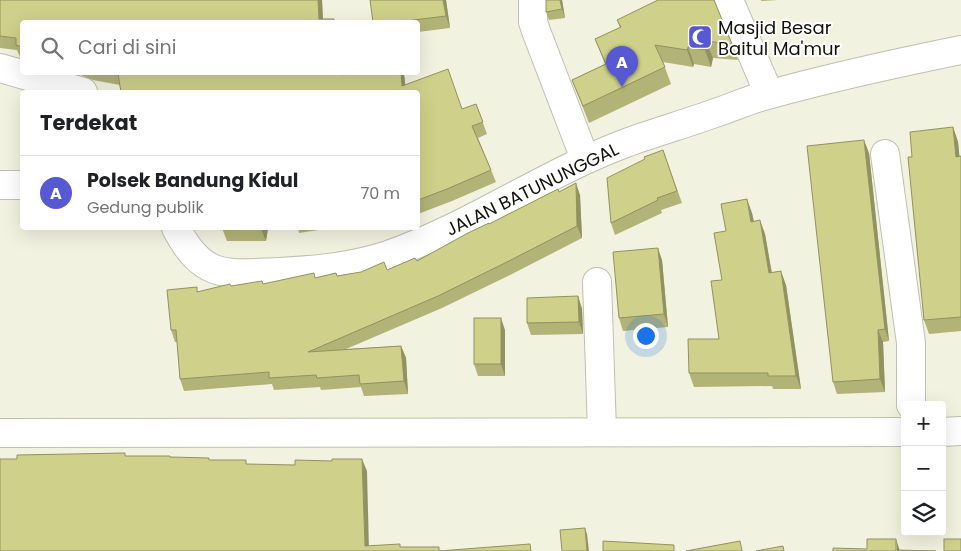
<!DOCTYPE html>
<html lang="id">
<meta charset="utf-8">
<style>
:root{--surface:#fff;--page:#f6f6f6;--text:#202124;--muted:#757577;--line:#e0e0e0;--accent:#5659d1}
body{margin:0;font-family:Poppins,sans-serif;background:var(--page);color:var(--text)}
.controls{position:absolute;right:15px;bottom:15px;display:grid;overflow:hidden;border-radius:5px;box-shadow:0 5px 20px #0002}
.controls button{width:45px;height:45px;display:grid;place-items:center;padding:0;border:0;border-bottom:1px solid var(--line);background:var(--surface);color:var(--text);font:25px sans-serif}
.you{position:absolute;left:645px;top:335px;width:18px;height:18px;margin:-12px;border:4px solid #fff;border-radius:50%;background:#1a73e8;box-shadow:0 0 0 8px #1a73e833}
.badge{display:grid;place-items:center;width:32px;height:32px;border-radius:50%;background:var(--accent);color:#fff;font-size:16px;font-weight:700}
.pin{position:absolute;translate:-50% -41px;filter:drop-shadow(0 1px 2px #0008)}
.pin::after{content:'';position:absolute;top:26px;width:18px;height:15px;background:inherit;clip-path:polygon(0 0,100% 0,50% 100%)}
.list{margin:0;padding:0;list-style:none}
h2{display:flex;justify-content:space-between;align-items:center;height:65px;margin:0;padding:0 20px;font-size:21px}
h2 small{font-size:16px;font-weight:400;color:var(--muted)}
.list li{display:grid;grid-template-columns:32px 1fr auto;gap:15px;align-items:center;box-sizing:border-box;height:75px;padding:0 20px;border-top:1px solid var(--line)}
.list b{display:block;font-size:19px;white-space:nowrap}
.list p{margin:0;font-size:16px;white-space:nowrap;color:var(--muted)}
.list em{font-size:16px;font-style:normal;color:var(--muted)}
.icon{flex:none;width:28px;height:28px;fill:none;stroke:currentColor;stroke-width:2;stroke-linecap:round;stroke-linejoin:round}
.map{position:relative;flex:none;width:961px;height:551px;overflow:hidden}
.search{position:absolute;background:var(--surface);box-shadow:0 5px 20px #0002;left:20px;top:20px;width:400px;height:55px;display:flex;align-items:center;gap:12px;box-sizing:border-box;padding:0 18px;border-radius:5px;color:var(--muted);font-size:19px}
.panel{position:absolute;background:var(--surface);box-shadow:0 5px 20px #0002;left:20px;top:90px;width:400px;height:140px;border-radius:5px}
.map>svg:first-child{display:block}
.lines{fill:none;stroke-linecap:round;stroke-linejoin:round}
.minor-casing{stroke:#bfc0ae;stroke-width:30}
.minor{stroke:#fff;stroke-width:28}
.wall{fill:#b2b377}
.shaded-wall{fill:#919261}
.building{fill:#cfd08a;stroke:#919261}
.labels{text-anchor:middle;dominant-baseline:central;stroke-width:4;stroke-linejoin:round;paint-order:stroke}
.poi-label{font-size:18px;fill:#11120b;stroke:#fff;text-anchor:start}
.street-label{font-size:18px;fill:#11120b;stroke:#fff}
</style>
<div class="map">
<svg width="961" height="551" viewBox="0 0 961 551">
<rect width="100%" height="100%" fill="#f1f2df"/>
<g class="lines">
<defs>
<g id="minor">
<path d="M533,0V22L536,31L585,159"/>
<path d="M729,0L769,94"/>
<path d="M0,68L83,92"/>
<path d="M885,154L911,343V405"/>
<path d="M0,185H22"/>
<path d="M176,228C203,280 226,274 279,272C314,270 353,267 388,255C471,226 543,174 626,143C656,132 688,123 718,112C736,106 753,98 771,94C833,77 897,63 961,50"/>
<path d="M597,282L602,431"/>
<path d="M942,432L961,431"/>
<path d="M0,433L905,432"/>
</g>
</defs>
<use href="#minor" class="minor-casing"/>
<use href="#minor" class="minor"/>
</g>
<g class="wall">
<path d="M0,0H322L323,19L22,22V58L20,57L17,50L0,48Z"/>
<path d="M446,0L450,28L418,32V22H373Z"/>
<path d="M562,0L565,18L549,20L546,12Z"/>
<path d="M761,0H778L761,1Z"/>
<path d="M617,20L732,44L738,60L713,58L711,67L694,64L693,67L663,62L671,84L589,123L572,80L605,64L595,39L620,28Z"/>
<path d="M73,72H342L343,74L405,85L462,109L476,104L487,134L478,138L496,182L452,201L418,214V92L120,85L93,80Z"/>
<path d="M953,127L958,142L959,156H961V331L929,334L924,320L912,157Z"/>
<path d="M663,150L682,203L661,210L662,213L615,235L611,223Z"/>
<path d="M869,153L889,341L883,342L885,392L837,394L833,382Z"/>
<path d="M559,192L580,195L582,238L512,274L442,308L346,349L401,346L406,358L408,394L364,396L361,387L321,390L320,387L274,390L272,384L184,391L180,379L177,342H175L171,330L199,292L231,286L263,284L316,278L336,273L337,276L387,270L417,261L489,224Z"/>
<path d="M752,213L754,221L765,234L772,273L786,285L801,389H773L772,386L694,387L689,373L719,339L722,280L726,231Z"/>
<path d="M222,228H268L266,241H227Z"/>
<path d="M298,228H325V229L299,233Z"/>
<path d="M662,260L668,327L623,331L619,318Z"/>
<path d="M578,296L582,309L583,334L531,335L527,323Z"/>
<path d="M505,330V376H478L474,364Z"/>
</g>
<g class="shaded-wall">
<path d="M318,0H322L323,22L319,19Z"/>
<path d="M443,0H446L450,28L446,16Z"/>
<path d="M560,0H562L565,18L562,9Z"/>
<path d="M706,41L713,58L711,67L705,50Z"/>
<path d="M688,47L694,64L693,67L687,50Z"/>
<path d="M401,72H404L406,92L402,86Z"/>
<path d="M953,127L958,142L961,171L956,157Z"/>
<path d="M864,140L869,153L889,341L885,329Z"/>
<path d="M576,183L580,195L582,238L577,226Z"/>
<path d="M747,199L752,213L756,236L751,222Z"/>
<path d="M760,220L765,234L774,287L769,273Z"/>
<path d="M262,228H268L266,241L261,229Z"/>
<path d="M658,248L662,260L668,327L664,314Z"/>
<path d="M781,271L786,285L801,389L796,376Z"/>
<path d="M578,296L582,309L583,334L579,322Z"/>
<path d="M501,318L505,330V376L501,364Z"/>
<path d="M878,330L883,342L885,392L880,379Z"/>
<path d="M401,346L406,358L408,394L404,381Z"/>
<path d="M362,459L367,471L369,551L365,546Z"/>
<path d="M585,528L587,534L589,551H587Z"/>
<path d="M896,539L900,551H897Z"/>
</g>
<g class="building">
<path d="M0,0H318L319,19H334V22H22V47L16,45V38L0,36Z"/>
<path d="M370,0H443L446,16L397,22H373Z"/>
<path d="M546,0H560L562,9L546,12Z"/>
<path d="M658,0H714L732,44L706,41L705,50L688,47L687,50L655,45L665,67L583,106L572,80L606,64L595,39L621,27L617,20Z"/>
<path d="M448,69L462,109L476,104L483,122L472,126L491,170L447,189L418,200V92H121L118,74L112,72H341L342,75L352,72H401L402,86Z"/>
<path d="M953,127L956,157L961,156V317L924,320L908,157H912L910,132Z"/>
<path d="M864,140L885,329L878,330L880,379L833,382L807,146Z"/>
<path d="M663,150L677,191L657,198L658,200L611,223L607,178L645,159L644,157Z"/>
<path d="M576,183L577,226L507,262L438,296L308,352L401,346L404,381L360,384L359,375L317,378L316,375L269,378V372L180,379L176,330H171L167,290L197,287V292L230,284L231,286L262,281L263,284L314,273L315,278L336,273L337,276L361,272L384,262L387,270L415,258L417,261L468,233L489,223V224L558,189L559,192Z"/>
<path d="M747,199L751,222L760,220L769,273L781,271L796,376H768V373H689L688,339H719L711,281L722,280L714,233L726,231L721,204Z"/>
<path d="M222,228H262L261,229H222Z"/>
<path d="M658,248L664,314L619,318L613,252Z"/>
<path d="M578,296L579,322L527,323V298Z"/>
<rect x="474" y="318" width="27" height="46"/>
<path d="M125,453V456H170V457L209,458V460H246V464L295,465V460L332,461V459H362L365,546L400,544V547H439V551L530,544L531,551H0V459H17V455Z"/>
<path d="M585,528L587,551H562L560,530Z"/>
<path d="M867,539H896V550L936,551H833V548L867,549Z"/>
<rect x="944" y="539" width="17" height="12"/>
<path d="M603,541L674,545V551H603Z"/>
<path d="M740,541L742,551H686Z"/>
<path d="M783,546L784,551H756Z"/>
</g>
<defs>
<symbol id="mosque-square" viewBox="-11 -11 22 22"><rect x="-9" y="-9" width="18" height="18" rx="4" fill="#5659d1" stroke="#fff"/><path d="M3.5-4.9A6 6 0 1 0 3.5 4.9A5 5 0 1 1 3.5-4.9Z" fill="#fff"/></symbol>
</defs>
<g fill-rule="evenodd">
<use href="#mosque-square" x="686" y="23" width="28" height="28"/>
</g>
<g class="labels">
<g class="poi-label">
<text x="718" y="27">Masjid Besar<tspan x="718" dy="21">Baitul Ma'mur</tspan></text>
</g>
<g class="street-label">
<text transform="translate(532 189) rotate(-26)">JALAN BATUNUNGGAL</text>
</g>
</g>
</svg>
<div class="controls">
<button>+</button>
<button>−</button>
<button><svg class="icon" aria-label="layers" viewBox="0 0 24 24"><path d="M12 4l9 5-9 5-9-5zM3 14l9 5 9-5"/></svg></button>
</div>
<div class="you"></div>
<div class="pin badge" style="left:622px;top:87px">A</div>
<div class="search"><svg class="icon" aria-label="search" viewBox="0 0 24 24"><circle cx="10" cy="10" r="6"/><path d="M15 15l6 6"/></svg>Cari di sini</div>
<section class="panel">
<h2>Terdekat<small></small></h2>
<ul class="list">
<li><span class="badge">A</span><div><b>Polsek Bandung Kidul</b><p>Gedung publik</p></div><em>70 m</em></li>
</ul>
</section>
</div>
